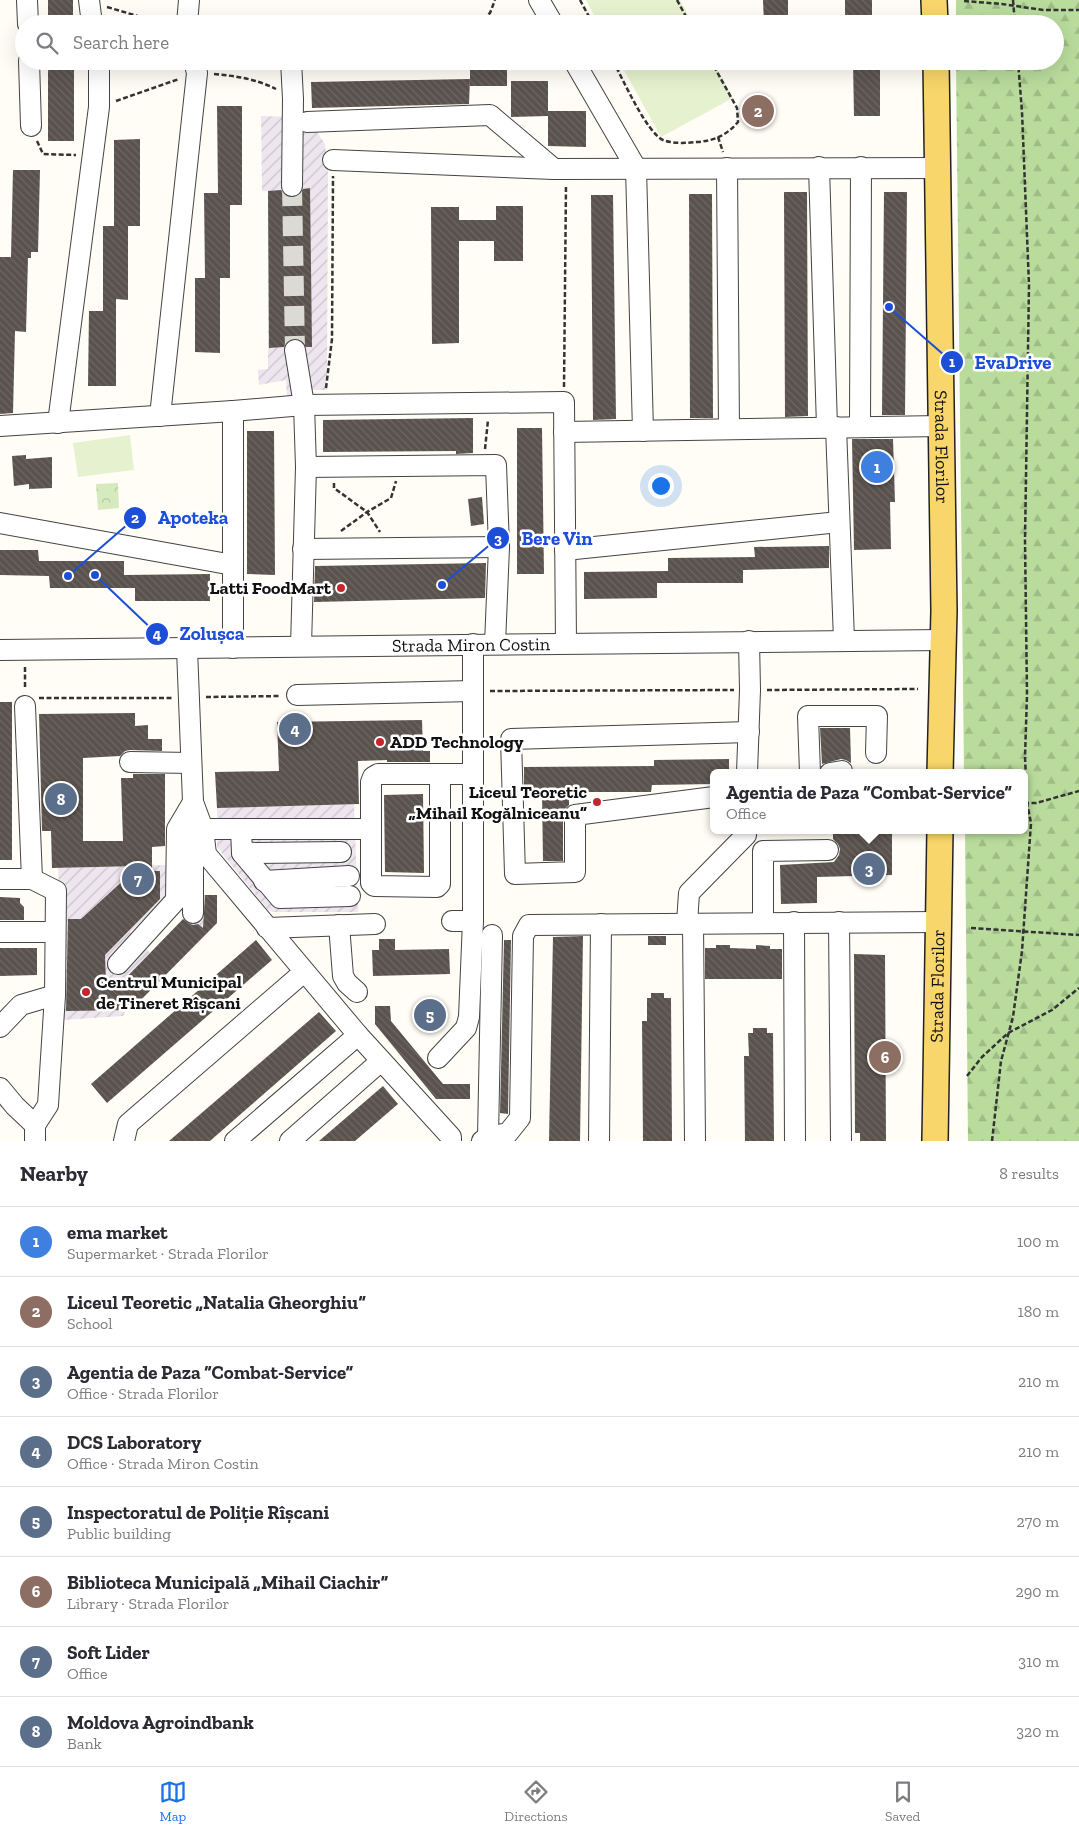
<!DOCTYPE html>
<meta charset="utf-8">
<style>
:root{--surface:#fff;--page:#f2f2f3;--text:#2b2b33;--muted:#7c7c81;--line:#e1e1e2;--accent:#1a73e8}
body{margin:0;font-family:"Zilla Slab",serif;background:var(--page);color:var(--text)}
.you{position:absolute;left:660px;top:485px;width:18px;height:18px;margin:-12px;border:4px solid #fff;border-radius:50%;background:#1a73e8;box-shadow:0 0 0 8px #1a73e833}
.badge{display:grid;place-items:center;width:32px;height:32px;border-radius:50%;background:var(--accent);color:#fff;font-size:16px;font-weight:700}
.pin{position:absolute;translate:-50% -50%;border:2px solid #fff;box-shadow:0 1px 5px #0006}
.popup{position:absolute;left:710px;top:769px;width:318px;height:65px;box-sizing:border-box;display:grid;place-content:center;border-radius:8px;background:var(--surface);filter:drop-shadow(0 1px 4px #0005);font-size:16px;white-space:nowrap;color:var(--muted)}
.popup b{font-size:19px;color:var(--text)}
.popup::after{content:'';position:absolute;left:50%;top:100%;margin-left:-10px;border:10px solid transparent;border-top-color:var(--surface)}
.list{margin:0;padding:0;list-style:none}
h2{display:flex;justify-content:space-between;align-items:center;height:65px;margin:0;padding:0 20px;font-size:21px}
h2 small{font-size:16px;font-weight:400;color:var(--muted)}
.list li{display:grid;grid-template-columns:32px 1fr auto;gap:15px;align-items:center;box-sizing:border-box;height:70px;padding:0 20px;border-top:1px solid var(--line)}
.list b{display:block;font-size:19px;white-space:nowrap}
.list p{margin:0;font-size:16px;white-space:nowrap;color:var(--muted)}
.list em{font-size:16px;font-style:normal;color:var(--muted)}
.icon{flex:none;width:28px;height:28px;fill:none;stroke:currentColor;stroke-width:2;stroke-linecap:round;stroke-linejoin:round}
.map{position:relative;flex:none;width:1079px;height:1141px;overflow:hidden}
.search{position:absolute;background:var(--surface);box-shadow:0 5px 20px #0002;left:15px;right:15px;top:15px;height:55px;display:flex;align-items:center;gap:12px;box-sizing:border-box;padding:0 18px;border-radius:28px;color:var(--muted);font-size:19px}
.sheet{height:625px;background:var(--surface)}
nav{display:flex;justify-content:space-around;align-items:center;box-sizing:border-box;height:70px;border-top:1px solid var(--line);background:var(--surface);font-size:14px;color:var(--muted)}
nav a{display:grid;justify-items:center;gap:2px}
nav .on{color:var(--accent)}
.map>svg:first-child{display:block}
.industrial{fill:url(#industrial-furrows)}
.forest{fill:url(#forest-firs)}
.park{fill:url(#park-crowns)}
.pitch{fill:#e6f2cf}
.building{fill:url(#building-back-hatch)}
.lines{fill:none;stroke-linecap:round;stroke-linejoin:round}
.minor-tunnel{stroke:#dbdad3;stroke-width:20;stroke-dasharray:20 10;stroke-linecap:butt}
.minor-casing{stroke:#444;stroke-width:22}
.major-casing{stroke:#222;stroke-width:28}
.path{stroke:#333;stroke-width:2.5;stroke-dasharray:5 2.5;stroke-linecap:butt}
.minor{stroke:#fff;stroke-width:20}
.major{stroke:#f9d66b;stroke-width:25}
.poi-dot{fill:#c4262e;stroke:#fff;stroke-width:2}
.labels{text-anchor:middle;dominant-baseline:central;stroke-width:5;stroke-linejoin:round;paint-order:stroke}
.street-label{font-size:18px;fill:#111;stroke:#fff}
.poi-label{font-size:18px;font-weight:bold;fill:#111;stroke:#fff;text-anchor:end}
.leader{fill:none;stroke:#1d4ed8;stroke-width:2}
.callout-dot{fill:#1d4ed8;stroke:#fff;stroke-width:2}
.mark-label{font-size:15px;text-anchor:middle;font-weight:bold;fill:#fff}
.callout-label{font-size:19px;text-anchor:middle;font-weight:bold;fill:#1d4ed8;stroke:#fff;stroke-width:5;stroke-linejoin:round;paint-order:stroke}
</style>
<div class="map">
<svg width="1079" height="1141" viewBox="0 0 1079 1141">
<defs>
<pattern id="industrial-furrows" width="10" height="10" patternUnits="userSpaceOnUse" patternTransform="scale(1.25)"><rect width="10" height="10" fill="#eee6ef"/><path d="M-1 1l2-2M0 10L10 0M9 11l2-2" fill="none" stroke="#cbc4cc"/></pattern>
<pattern id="forest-firs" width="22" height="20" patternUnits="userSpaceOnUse" patternTransform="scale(1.25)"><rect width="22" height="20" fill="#b9dc9c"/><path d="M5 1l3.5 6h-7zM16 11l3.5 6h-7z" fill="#9ebc85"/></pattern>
<pattern id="park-crowns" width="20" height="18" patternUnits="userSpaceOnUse" patternTransform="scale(1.25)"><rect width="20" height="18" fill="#d5ebbd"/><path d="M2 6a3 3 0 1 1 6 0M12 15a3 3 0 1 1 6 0" fill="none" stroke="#b6c8a1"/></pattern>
<pattern id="building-back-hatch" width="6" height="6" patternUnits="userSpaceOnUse" patternTransform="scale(1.25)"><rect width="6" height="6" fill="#5a524d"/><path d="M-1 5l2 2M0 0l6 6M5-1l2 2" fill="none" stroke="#6d6662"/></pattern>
</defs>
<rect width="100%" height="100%" fill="#fffdf5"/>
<g class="industrial">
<path d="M261,116L300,117V131L317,132L325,144L328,174L327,390H306L287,398L286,380L259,385L258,370L268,369V191H262Z"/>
<path d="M354,804L358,912H272L268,910L217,847V808Z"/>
<path d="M167,865L166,896L130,932L150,953L189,914L197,922L203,916V895H217V923L126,1010L123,1016L63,1020L58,868Z"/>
</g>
<path class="forest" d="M956,0H1079V1141H968L965,830H1024V773H964L956,61H1055V24H956Z"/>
<g class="park">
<path d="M219,61H244L243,70L218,67Z"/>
<path d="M118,483L119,508L98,510L96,484Z"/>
</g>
<g class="pitch">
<path d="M586,0H680L693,24H599Z"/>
<path d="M619,61H713L733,98L661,137Z"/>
<path d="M130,435L134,470L78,477L73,443Z"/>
</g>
<g class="building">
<rect x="48" y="0" width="25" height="24"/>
<path d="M763,0H788V24H764Z"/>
<rect x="845" y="0" width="27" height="24"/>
<rect x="48" y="61" width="26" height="80"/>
<rect x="470" y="61" width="37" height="25"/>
<path d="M853,61H880V116H854Z"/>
<path d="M470,79L469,104L312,108L311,82Z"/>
<path d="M511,81H548V111H586V147L548,146V116L511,117Z"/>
<path d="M217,106H242V205H230V278H220V353L195,352V278H205L204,193H218Z"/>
<path d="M140,139V226H128V300L116,299V386H88L89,311H103V226H114V140Z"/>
<path d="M13,170H40L38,252H31V258H28L26,332L15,331L13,413L0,414V257H11Z"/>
<path d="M310,188L312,347H306L300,339L294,338L287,341L284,347L269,348L268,191L281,190L286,196L292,198L298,196L303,189Z"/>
<path d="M784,192H807L808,416L785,417Z"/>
<path d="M884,192H907L905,415H882Z"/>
<path d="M689,194H712L713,418H690Z"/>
<path d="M591,195H613L616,419L593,420Z"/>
<path d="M496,206H523V261H494V241H459V343L432,344L431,207H459V220H496Z"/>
<path d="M473,418V453L456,454V451L323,452V420Z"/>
<path d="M517,428H542L544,574H517Z"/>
<path d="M247,431H274L275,575L247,574Z"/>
<path d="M852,439H893L895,502H890L891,549L854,550Z"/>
<path d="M26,455V459L52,457V488L29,489V484L14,486L12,456Z"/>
<path d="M482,497L484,524L471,526L468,499Z"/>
<path d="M829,546V568L743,570V583H657V598L584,599V572L668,571V558L755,557L754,547Z"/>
<path d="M0,550H38L39,561H124V575L210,574V601H135V588H50L49,576L0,575Z"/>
<path d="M486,563L485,598L314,602L315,566Z"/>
<rect x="0" y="702" width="12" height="158"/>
<path d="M135,713V726L148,725V739H162V751L130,750L125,751L120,756L83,758V841H123L121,778H133V774H165V846L152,847V871H160V899L105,955L106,983L122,982L183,919L188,923L193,925L198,924L203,928L205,895H217V923L131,1010L66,1011L68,919H81L139,866L52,868L51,831H42L39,714Z"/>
<path d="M422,720L423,751H430V762H387V760L358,761L359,804L217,808L215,772L279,771L277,722Z"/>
<path d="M820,728H850L851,763L846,760L841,759L822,764Z"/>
<path d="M729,759V773H714V784L652,785L651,792H569V805L565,809L563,815V861H543L542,792H524V767L654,766V760Z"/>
<path d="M423,794L424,873L385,872L384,795Z"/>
<path d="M833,830H892V875L817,877V903L781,904L780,865L834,862L839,855L840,849L838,844L833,839Z"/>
<path d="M0,897L20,898V903L24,907V920H0Z"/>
<path d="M583,936L580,1141H549L553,937Z"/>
<rect x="648" y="936" width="18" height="9"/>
<path d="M379,939H395V950L449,949L450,974L373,976L372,950H379Z"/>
<path d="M256,940L272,960L107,1103L91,1084Z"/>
<path d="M504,940H511L508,1114L500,1113Z"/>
<path d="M716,945H730V948L756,949V945L770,946V949H782V979H705V948H716Z"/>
<path d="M0,948H37V975L0,976Z"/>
<path d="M854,954L885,955L886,1141H860V1133H855Z"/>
<path d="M651,993H664V998H671L672,1141H643L642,1021H647V998H651Z"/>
<path d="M375,1006H390L391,1021L443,1084H470V1099H436L375,1024Z"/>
<path d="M319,1012L336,1031L210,1141H169Z"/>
<path d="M753,1028H767V1033H773L774,1141H745L744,1056H749L748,1033H753Z"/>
<path d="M383,1086L398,1104L355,1141H319Z"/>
</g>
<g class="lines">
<path class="minor-tunnel" d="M292,186L295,350"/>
<defs>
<g id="minor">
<path d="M27,0L28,24"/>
<path d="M89,0L92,24"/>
<path d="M539,0L553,24"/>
<path d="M187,24L189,0"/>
<path d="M29,61L31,126"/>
<path d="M291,61L293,99L292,186"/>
<path d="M574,61L636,168L643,431"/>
<path d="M307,122L490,115L554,169"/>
<path d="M333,160L554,169L938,168"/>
<path d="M819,167L827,427"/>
<path d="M727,168L729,429"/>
<path d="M295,350L304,405L306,467L301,646"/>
<path d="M160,416L197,73L194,61"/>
<path d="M58,423L99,107V61"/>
<path d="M0,426L233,411L304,405L564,402L566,643"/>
<path d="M860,426L861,167"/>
<path d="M836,427L844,640"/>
<path d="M564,432L942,426"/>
<path d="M306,467L496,465L499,547L495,644"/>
<path d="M0,523L233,565V648"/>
<path d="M303,549L499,547"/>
<path d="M565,550L839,522"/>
<path d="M233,565V411"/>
<path d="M187,649L193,802L203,829L206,854L358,1035L235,1141"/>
<path id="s1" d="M0,650L942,640"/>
<path d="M297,695L473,691"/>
<path d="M25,706L32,879"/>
<path d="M130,762L191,763"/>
<path d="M747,773L750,690L749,641"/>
<path d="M810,773L808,716H877L876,753"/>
<path d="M830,773L842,771"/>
<path d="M440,775V884L437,887L374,886L371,883V782L373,777L378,774H473"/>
<path d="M714,797L575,815V872L515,874L511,739L749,732"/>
<path d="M203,829H241L242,853L341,852"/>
<path d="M241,829H371"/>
<path d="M193,834V913"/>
<path d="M242,853L280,898L350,896"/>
<path d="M0,879H32L56,891L55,995L48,1105L35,1125V1141"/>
<path d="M264,881L349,876"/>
<path d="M452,921H473"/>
<path d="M794,922L795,1141"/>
<path d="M839,922L841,1141"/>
<path d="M687,923L689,893L746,835V830"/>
<path d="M693,923L695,1141"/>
<path d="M763,923V851L828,850"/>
<path d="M339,925L343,976L347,983L357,992"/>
<path d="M267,928L375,924"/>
<path d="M0,932H55"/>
<path d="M118,964L176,900L177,829L193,802"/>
<path d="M0,1027L21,1005L55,995"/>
<path d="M358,1035L451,1137V1141"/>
<path d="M438,1058L466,1028L469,1017L473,921V644"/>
<path d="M0,1088L15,1106L35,1125"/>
<path d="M488,1137L508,1133L520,1118L523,936L529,925L940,922"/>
<path d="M124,1141L128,1124L304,972"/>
<path d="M290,1141L381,1061"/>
<path d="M482,1141L488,1137L492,935"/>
<path d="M599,1141L601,924"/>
</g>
<g id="major">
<path d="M934,0L935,24"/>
<path id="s2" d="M936,61L944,611L940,773"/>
<path id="s3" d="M935,1141L940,830"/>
</g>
</defs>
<use href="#minor" class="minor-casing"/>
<use href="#major" class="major-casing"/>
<g class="path">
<path d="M580,0L593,24"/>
<path d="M677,0L690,24"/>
<path d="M1013,0L1015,24"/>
<path d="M964,1L1002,4L1043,10H1079"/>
<path d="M107,7L165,24"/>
<path d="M477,24L490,13L495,0"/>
<path d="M613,61C623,79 646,132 663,140C673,144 687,143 697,142C714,141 727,135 738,122L737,108L711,61"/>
<path d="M214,74C236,76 256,79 276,89"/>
<path d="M116,101L179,79"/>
<path d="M718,137L723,152"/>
<path d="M37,141L43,154L76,155"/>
<path d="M564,387L566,185"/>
<path d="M326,388L332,339L333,176"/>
<path d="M485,449L488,420"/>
<path d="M334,483V488L367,512L380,532"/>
<path d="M341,531L367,512L391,498L396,481"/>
<path d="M25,667V689"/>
<path d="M767,690L918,689"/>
<path d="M490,691L734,690"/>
<path d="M206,697L281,696"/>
<path d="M39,698H173"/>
<path d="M1024,803H1036L1079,791"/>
<path d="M971,928L1079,935"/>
<path d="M967,1076L982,1057L1008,1033L1052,1010L1079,988"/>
<path d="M992,1141L1001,1061L1013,1017L1022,951L1031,823L1027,803L1025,757L1027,695L1025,540L1029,285L1022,112L1018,61"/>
</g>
<use href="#minor" class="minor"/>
<use href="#major" class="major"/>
</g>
<g class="poi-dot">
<circle cx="341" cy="588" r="5"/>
<circle cx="380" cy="742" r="5"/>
<circle cx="597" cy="802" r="5"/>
<circle cx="86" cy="992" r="5"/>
</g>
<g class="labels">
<g class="street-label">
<text stroke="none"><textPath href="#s2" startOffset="386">Strada Florilor</textPath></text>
<text stroke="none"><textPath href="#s1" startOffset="471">Strada Miron Costin</textPath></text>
<text stroke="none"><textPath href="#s3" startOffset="155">Strada Florilor</textPath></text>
</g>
<g class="poi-label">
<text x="331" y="588">Latti FoodMart</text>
<text x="390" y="742" text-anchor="start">ADD Technology</text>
<text x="587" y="792">Liceul Teoretic<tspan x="587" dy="21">„Mihail Kogălniceanu”</tspan></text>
<text x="96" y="982" text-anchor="start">Centrul Municipal<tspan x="96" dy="21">de Tineret Rîșcani</tspan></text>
</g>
</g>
<path class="leader" d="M889 307L952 362M68 576L135 518M442 585L498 538M95 575L157 634"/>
<g class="callout-dot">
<circle cx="889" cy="307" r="5"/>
<circle cx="68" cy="576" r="5"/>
<circle cx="442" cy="585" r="5"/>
<circle cx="95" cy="575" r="5"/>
<circle cx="952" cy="362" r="12"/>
<circle cx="135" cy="518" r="12"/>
<circle cx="498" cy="538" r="12"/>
<circle cx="157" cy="634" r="12"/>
</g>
<g class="mark-label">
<text x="952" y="367">1</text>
<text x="135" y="523">2</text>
<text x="498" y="544">3</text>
<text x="157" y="639">4</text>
</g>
<g class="callout-label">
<text x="1013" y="369">EvaDrive</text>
<text x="193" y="524">Apoteka</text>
<text x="557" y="545">Bere Vin</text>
<text x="212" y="640">Zolușca</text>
</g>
</svg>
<div class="you"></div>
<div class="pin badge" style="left:877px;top:467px;background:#3f7fe0">1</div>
<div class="pin badge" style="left:758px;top:111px;background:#8d6e63">2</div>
<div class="pin badge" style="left:869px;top:869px;background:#5c6f8a">3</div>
<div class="popup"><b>Agentia de Paza “Combat-Service”</b>Office</div>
<div class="pin badge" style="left:295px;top:729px;background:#5c6f8a">4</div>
<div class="pin badge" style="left:430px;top:1015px;background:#5c6f8a">5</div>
<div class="pin badge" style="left:885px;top:1057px;background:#8d6e63">6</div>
<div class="pin badge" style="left:138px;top:879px;background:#5c6f8a">7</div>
<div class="pin badge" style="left:61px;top:799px;background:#5c6f8a">8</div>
<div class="search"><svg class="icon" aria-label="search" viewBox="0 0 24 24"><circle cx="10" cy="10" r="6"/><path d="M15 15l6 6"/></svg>Search here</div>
</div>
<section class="sheet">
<h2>Nearby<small>8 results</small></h2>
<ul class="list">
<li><span class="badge" style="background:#3f7fe0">1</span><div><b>ema market</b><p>Supermarket · Strada Florilor</p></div><em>100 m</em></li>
<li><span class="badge" style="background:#8d6e63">2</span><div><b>Liceul Teoretic „Natalia Gheorghiu“</b><p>School</p></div><em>180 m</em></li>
<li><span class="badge" style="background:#5c6f8a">3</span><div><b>Agentia de Paza “Combat-Service”</b><p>Office · Strada Florilor</p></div><em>210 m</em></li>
<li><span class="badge" style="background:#5c6f8a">4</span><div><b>DCS Laboratory</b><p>Office · Strada Miron Costin</p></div><em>210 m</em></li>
<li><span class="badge" style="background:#5c6f8a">5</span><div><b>Inspectoratul de Poliție Rîșcani</b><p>Public building</p></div><em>270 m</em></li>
<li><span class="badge" style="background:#8d6e63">6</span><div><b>Biblioteca Municipală „Mihail Ciachir“</b><p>Library · Strada Florilor</p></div><em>290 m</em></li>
<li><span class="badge" style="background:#5c6f8a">7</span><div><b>Soft Lider</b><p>Office</p></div><em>310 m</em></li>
<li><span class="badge" style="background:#5c6f8a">8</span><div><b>Moldova Agroindbank</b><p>Bank</p></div><em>320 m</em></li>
</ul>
</section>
<nav>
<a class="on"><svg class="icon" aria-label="map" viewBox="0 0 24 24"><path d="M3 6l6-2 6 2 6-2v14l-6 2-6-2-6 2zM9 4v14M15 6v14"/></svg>Map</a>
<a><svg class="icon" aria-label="directions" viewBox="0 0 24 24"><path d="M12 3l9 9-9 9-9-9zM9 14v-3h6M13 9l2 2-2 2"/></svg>Directions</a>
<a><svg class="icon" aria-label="saved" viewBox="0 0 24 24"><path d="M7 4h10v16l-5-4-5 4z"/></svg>Saved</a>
</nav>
